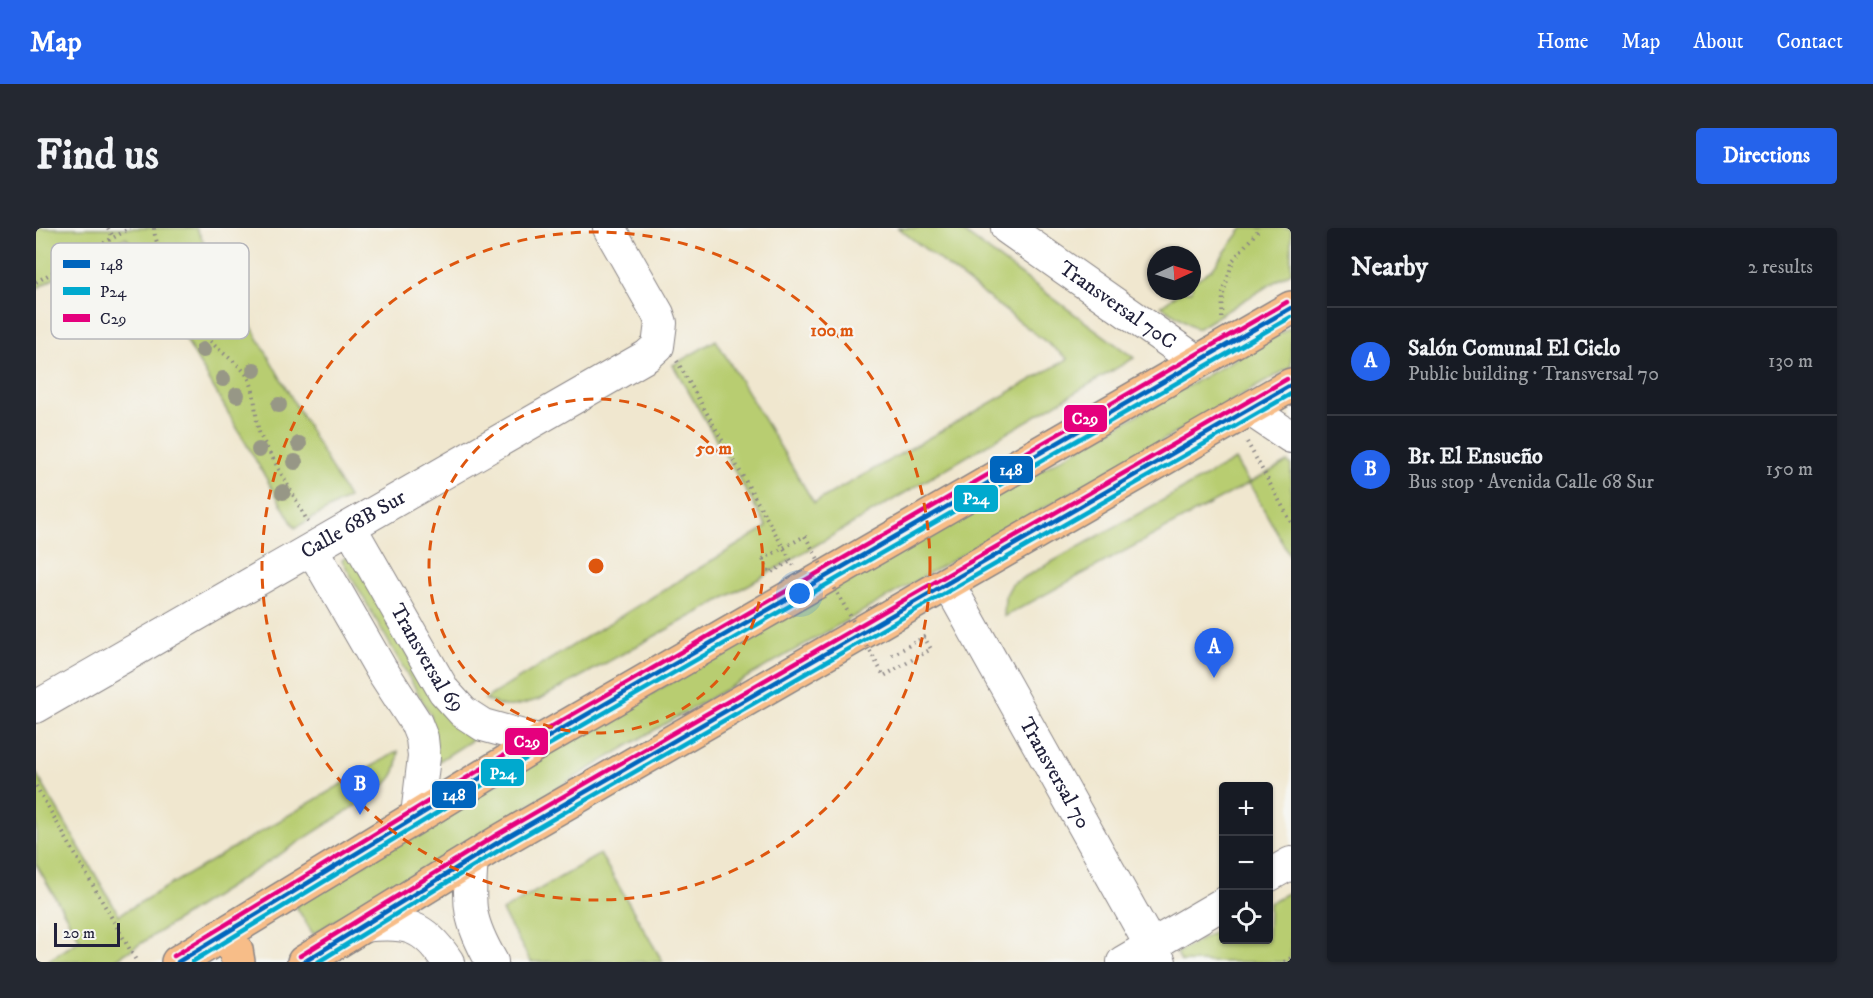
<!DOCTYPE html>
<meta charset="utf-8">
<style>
:root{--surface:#171b24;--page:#242831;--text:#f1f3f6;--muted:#9ea1a6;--line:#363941;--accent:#2563eb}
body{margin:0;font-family:"IM FELL DW Pica",serif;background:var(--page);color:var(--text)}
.controls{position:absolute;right:18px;bottom:18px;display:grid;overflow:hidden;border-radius:6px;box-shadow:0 2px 4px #0004}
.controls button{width:54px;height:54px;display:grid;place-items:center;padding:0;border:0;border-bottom:2px solid var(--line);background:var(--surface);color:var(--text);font:30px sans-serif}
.compass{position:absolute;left:1111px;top:18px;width:54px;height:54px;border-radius:50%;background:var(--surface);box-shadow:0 2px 4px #0004;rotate:86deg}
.scale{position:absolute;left:18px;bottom:15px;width:66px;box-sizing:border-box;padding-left:6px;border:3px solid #22223b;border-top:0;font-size:16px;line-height:21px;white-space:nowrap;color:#22223b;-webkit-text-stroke:4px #f6f6f2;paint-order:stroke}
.you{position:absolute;left:764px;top:366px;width:21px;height:21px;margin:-15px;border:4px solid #fff;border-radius:50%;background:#1a73e8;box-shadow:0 0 0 9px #1a73e833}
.badge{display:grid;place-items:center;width:39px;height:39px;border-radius:50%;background:var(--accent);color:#fff;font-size:20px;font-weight:700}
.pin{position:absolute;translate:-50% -50px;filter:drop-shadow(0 2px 3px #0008)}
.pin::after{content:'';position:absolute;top:32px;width:21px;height:18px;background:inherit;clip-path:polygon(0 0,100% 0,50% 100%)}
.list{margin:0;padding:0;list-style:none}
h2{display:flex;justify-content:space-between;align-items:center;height:78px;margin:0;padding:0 24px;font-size:26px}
h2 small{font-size:20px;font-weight:400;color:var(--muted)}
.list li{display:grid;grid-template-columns:39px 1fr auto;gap:18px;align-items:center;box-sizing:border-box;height:108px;padding:0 24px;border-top:2px solid var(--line)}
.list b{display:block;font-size:22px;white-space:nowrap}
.list p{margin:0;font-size:20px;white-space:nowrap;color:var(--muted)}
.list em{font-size:20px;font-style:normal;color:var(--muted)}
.icon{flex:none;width:33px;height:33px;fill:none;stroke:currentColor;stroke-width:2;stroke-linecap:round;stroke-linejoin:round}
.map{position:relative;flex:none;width:1255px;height:734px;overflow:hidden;border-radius:6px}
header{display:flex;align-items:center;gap:36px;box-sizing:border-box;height:84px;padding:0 30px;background:var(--accent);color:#fff}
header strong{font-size:28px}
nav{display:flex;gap:33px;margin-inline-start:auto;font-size:21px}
.intro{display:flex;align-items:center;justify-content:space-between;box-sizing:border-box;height:144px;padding:0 36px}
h1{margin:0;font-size:42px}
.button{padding:15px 27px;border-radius:6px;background:var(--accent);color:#fff;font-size:21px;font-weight:700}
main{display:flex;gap:36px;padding:0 36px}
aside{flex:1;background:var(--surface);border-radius:6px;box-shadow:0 2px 4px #0004}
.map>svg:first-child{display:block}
.green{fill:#b8cd71;stroke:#6d7856;stroke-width:1.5}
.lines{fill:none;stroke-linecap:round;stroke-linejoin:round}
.minor-casing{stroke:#898485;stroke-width:34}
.major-casing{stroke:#898485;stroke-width:36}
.path{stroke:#898485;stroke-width:4;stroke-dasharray:1.5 4.5;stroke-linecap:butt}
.minor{stroke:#fff;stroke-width:32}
.major{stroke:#f7bd88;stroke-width:33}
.path-bridge{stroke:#898485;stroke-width:4;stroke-dasharray:1.5 4.5;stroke-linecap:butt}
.bus-1-casing{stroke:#f6f6f2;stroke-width:9}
.bus-2-casing{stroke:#f6f6f2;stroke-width:9}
.bus-3-casing{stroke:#f6f6f2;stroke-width:9}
.bus-1{stroke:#0065bd;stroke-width:4.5}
.bus-2{stroke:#00a9ce;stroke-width:4.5}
.bus-3{stroke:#e5007d;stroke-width:4.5}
.tree{fill:#979786}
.ring{fill:none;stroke:#de560e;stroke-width:3;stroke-dasharray:10 8}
.labels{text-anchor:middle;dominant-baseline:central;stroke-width:4.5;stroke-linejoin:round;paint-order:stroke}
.street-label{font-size:21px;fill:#22223b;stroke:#f6f6f2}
.key{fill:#f6f6f2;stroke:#b6b6bb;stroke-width:1.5}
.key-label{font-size:16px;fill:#22223b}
.centre{fill:#de560e;stroke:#f6f6f2;stroke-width:3}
.ring-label{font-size:18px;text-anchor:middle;font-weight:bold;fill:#de560e;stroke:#f6f6f2;stroke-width:4.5;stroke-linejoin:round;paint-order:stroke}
.line-badge{stroke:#f6f6f2;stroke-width:2}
.badge-label{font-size:16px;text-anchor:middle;font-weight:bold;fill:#fff}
</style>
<header>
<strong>Map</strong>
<nav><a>Home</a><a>Map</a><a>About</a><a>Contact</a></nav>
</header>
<div class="intro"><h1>Find us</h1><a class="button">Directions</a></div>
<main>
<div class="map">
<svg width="1255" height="734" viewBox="0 0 1255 734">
<rect width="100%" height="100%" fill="#f6f6f2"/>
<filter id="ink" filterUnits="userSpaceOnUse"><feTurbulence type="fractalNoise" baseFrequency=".0167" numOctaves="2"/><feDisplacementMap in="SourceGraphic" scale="12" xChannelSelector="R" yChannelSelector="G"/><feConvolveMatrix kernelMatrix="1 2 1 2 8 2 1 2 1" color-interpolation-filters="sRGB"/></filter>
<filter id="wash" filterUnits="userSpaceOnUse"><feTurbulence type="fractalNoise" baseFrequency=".008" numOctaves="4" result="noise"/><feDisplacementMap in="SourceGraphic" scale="24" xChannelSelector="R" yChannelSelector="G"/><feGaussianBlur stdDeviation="1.35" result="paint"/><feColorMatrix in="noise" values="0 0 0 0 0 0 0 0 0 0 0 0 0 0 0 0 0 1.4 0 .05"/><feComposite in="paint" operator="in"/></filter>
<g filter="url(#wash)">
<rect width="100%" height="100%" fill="#f0e7cf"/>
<g class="green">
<path d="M0,0H160L312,270L259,300L90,9L0,61Z"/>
<path d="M862,0H922L1098,130L714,356L504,471C480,478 471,483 449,471L731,299L637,137L680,112L778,275L1032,131Z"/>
<path d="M1207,0H1255V44L1161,101L1125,78L1145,63H1156V55L1176,41Z"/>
<path d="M1255,99V139L615,504L277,706L259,677L527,516Z"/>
<path d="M1199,232L1213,255L1251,234L1255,237V330L1213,255L968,389L969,369L976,356Z"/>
<path d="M315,326L405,483L441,509L400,535L395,488L306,332Z"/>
<path d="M362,523C363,545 355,553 338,566L76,734H10L44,712L0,636V545L83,687Z"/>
<path d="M564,626L627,734H495L466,683Z"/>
<path d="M1255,663V734H1145L1141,725L1187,699L1188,712H1232L1233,675Z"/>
</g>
</g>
<g filter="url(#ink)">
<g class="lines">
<defs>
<g id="minor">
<path id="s1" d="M971,0L1162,134"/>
<path d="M1213,181L1255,209"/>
<path id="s2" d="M314,299L408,463L427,484L447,497L505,513"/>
<path d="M276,321L345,441L380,495L386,510L388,529L381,587"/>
<path id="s3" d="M912,355L1124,734"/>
<path id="s4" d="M0,479L611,128L622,118L625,95L622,86L573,0"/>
<path d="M436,631C432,678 432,692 456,734"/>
<path d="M1232,648L1255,635"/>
<path d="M327,698C370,693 388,697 412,734"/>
<path d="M1087,734L1188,675"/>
</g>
<g id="major">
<path d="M184,708L200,722L202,734"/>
<path d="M142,734L505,513L1255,80"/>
<path d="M268,734L466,612L1255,157"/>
</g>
</defs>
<use href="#minor" class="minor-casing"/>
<use href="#major" class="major-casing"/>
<g class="path">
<path d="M72,0L77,9"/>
<path d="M118,0C120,32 144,29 158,53C168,70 160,94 172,110C183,125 202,133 212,149C221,166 218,189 224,207L272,294"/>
<path d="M0,54L94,0"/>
<path d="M1186,90L1187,66L1197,32L1224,0"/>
<path d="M641,133L758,338"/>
<path d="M1211,214L1255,294"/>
<path d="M727,331L734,345L755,333"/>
<path d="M0,558L101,734"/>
<path d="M1248,734L1255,730"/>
</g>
<use href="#minor" class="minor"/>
<use href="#major" class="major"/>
<path class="path-bridge" d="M727,331L769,308L848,448L895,421L888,409L853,429"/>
<defs>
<g id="bus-1">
<path d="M142,734L505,513L1255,80"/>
<path d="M268,734L466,612L1255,157"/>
</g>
<g id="bus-2">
<path d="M156,734L509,519L1255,89"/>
<path d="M282,734L470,618L1255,166"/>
</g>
<g id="bus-3">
<path d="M138,728L501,507L1251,74"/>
<path d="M264,728L462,606L1251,151"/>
</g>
</defs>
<use href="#bus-1" class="bus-1-casing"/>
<use href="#bus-2" class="bus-2-casing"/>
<use href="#bus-3" class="bus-3-casing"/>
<use href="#bus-1" class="bus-1"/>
<use href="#bus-2" class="bus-2"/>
<use href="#bus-3" class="bus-3"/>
</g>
<g class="tree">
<circle cx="167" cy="122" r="8"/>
<circle cx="218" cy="142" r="8"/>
<circle cx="187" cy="151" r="8"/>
<circle cx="201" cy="167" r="8"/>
<circle cx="243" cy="177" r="8"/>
<circle cx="263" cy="216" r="8"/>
<circle cx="223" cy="222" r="8"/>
<circle cx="259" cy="234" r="8"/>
<circle cx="247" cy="264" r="8"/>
</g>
</g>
<g class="ring">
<circle cx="560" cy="338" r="167"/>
<circle cx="560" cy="338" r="334"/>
</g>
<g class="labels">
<g class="street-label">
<text stroke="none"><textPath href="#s1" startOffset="135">Transversal 70C</textPath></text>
<text stroke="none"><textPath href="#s4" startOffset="366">Calle 68B Sur</textPath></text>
<text stroke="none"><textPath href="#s2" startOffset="152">Transversal 69</textPath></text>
<text stroke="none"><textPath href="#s3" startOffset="218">Transversal 70</textPath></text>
</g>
</g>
<rect x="15" y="15" width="198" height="96" rx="9" class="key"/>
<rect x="27" y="32" width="27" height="8" fill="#0065bd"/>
<rect x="27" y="59" width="27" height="8" fill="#00a9ce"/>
<rect x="27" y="86" width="27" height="8" fill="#e5007d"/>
<g class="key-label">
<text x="64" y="42">148</text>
<text x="64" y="69">P24</text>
<text x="64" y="96">C29</text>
</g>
<circle cx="560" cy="338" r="9" class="centre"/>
<g class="ring-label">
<text x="796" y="108">100 m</text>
<text x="678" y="226">50 m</text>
</g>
<g class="line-badge">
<rect x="1027" y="176" width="45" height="29" rx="6" fill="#e5007d"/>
<rect x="953" y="227" width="45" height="29" rx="6" fill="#0065bd"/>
<rect x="917" y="256" width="46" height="29" rx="6" fill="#00a9ce"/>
<rect x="468" y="499" width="45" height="29" rx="6" fill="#e5007d"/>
<rect x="444" y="530" width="45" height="29" rx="6" fill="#00a9ce"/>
<rect x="395" y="552" width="46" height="29" rx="6" fill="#0065bd"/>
</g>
<g class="badge-label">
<text x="1049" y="196">C29</text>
<text x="975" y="247">148</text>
<text x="940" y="276">P24</text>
<text x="491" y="519">C29</text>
<text x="467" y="551">P24</text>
<text x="418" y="572">148</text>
</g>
</svg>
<div class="controls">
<button>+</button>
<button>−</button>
<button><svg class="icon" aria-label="locate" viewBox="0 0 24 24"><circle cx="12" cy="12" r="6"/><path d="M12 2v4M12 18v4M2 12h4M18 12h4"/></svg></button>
</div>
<svg class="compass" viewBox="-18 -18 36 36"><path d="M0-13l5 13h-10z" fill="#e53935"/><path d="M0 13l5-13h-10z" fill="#9ea1a6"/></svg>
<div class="scale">20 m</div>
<div class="you"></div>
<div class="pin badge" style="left:1178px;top:450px">A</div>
<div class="pin badge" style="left:324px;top:587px">B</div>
</div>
<aside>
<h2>Nearby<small>2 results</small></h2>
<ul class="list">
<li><span class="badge">A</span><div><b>Salón Comunal El Cielo</b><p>Public building · Transversal 70</p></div><em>130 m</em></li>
<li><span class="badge">B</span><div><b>Br. El Ensueño</b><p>Bus stop · Avenida Calle 68 Sur</p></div><em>150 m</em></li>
</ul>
</aside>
</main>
